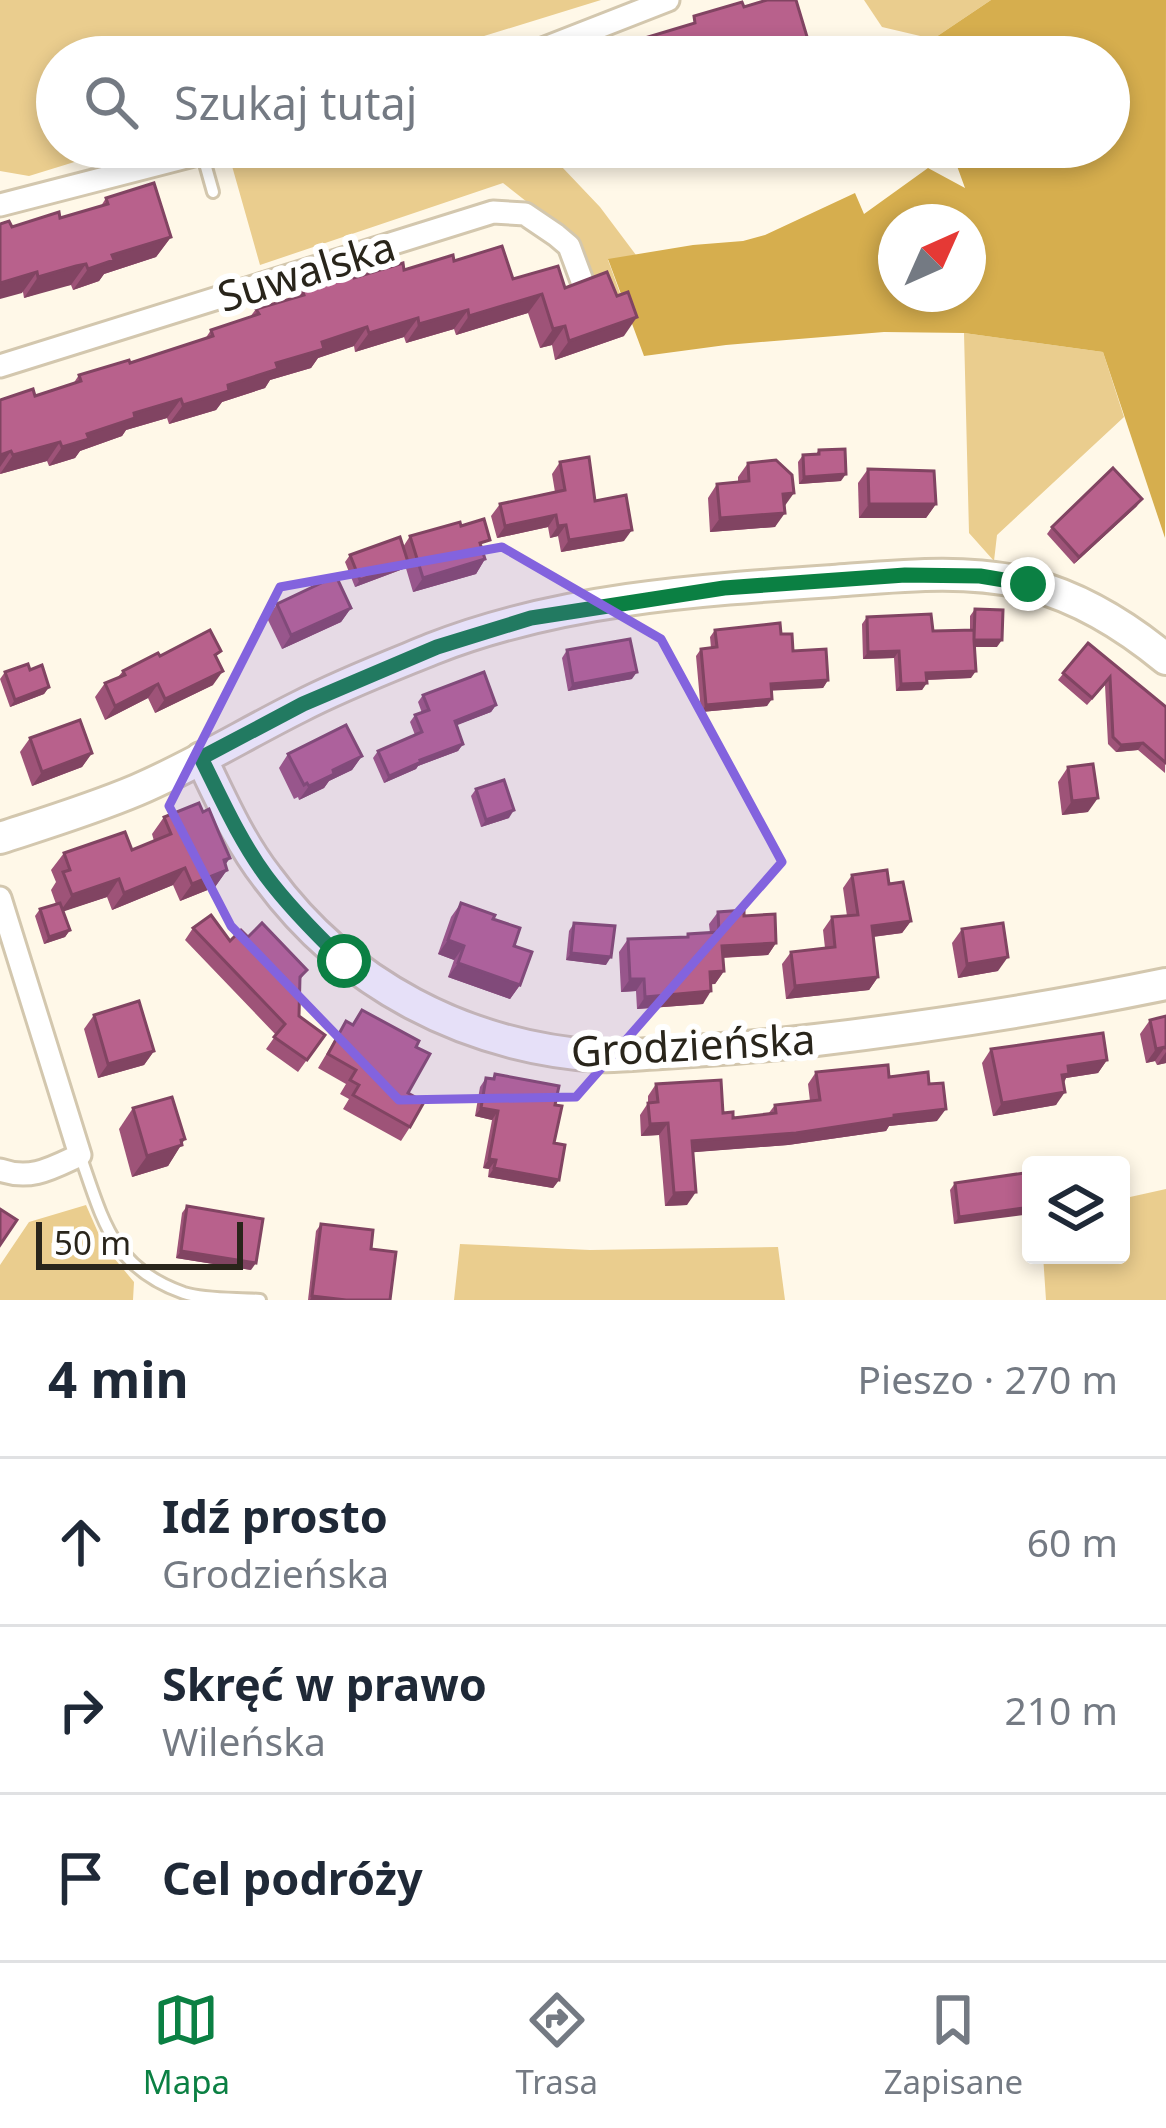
<!DOCTYPE html>
<html lang="pl">
<meta charset="utf-8">
<style>
:root{--surface:#fff;--page:#f6f6f7;--text:#1f2937;--muted:#747a83;--line:#e0e1e3;--accent:#0b8043}
body{margin:0;font-family:"Noto Sans",sans-serif;background:var(--page);color:var(--text)}
.controls{position:absolute;right:36px;bottom:36px;display:grid;overflow:hidden;border-radius:12px;box-shadow:0 6px 18px #0003}
.controls button{width:108px;height:108px;display:grid;place-items:center;padding:0;border:0;border-bottom:3px solid var(--line);background:var(--surface);color:var(--text);font:60px sans-serif}
.compass{position:absolute;left:878px;top:204px;width:108px;height:108px;border-radius:50%;background:var(--surface);box-shadow:0 6px 18px #0003;rotate:45deg}
.scale{position:absolute;left:36px;bottom:30px;width:207px;box-sizing:border-box;padding-left:12px;border:6px solid #29251b;border-top:0;font-size:33px;line-height:42px;white-space:nowrap;color:#29251b;-webkit-text-stroke:9px #fff;paint-order:stroke}
.stop{position:absolute;width:36px;height:36px;margin:-27px;border:9px solid #0b8043;border-radius:50%;background:#fff}
.stop.end{background:#0b8043;border-color:#fff;box-shadow:0 3px 12px #0008}
.list{margin:0;padding:0;list-style:none}
h2{display:flex;justify-content:space-between;align-items:center;height:156px;margin:0;padding:0 48px;font-size:51px}
h2 small{font-size:39px;font-weight:400;color:var(--muted)}
.list li{display:grid;grid-template-columns:78px 1fr auto;gap:36px;align-items:center;box-sizing:border-box;height:168px;padding:0 48px;border-top:3px solid var(--line)}
.list b{display:block;font-size:45px;white-space:nowrap}
.list p{margin:0;font-size:39px;white-space:nowrap;color:var(--muted)}
.list em{font-size:39px;font-style:normal;color:var(--muted)}
.icon{flex:none;width:66px;height:66px;fill:none;stroke:currentColor;stroke-width:2;stroke-linecap:round;stroke-linejoin:round}
.map{position:relative;flex:none;width:1166px;height:1300px;overflow:hidden}
.search{position:absolute;background:var(--surface);box-shadow:0 6px 18px #0003;left:36px;right:36px;top:36px;height:132px;display:flex;align-items:center;gap:30px;box-sizing:border-box;padding:0 42px;border-radius:66px;color:var(--muted);font-size:45px}
.sheet{height:660px;background:var(--surface)}
nav{display:flex;justify-content:space-around;align-items:center;box-sizing:border-box;height:168px;border-top:3px solid var(--line);background:var(--surface);font-size:33px;color:var(--muted)}
nav a{display:grid;justify-items:center;gap:6px}
nav .on{color:var(--accent)}
.map>svg:first-child{display:block}
.green{fill:#eacd8e}
.forest{fill:#d6ae4e;fill-rule:evenodd}
.lines{fill:none;stroke-linecap:round;stroke-linejoin:round}
.lane-casing{stroke:#d3c7ae;stroke-width:16}
.street-casing{stroke:#d3c7ae;stroke-width:27}
.secondary-casing{stroke:#d3c7ae;stroke-width:36}
.lane{stroke:#fff;stroke-width:10}
.street{stroke:#fff;stroke-width:21}
.secondary{stroke:#fff;stroke-width:30}
.wall{fill:#9e5378}
.shaded-wall{fill:#814462}
.building{fill:#b8618c;stroke:#814462;stroke-width:3}
.route{stroke:#0b8043;stroke-width:15}
.marked{fill:#8363de;fill-opacity:0.2;stroke:#8363de;stroke-width:9;stroke-linejoin:round}
.labels{text-anchor:middle;dominant-baseline:central;stroke-width:12;stroke-linejoin:round;paint-order:stroke}
.street-label{font-size:42px;fill:#29251b;stroke:#fff}
</style>
<div class="map">
<svg width="1166" height="1300" viewBox="0 0 1166 1300">
<rect width="100%" height="100%" fill="#fff8e8"/>
<g class="green">
<path d="M0,0H601L416,57H57V147H123L29,176L0,171Z"/>
<path d="M864,0H991L933,39L882,27Z"/>
<path d="M296,147H543L600,207L636,255L608,260L621,296L595,286L578,242L503,183L260,265L232,166Z"/>
<path d="M964,333L1103,352L1124,417L997,535L994,561L969,533Z"/>
<path d="M1166,1189V1300H1046L1043,1255H1121V1199Z"/>
<path d="M86,1205L104,1246L134,1282L133,1300H0V1265L29,1222Z"/>
<path d="M460,1244L590,1250L778,1247L785,1300H454Z"/>
</g>
<path class="forest" d="M991,0H1166L1165,538L1103,352L964,333L884,332L726,345L644,356L608,259L693,245L743,241L765,235L855,193L864,214L928,168L965,188L953,155L941,147H1109V57H891L933,39ZM896,222H968V294H896Z"/>
<g class="lines">
<defs>
<g id="lane">
<path d="M202,153L213,192"/>
<path d="M80,1155C103,1220 112,1268 184,1293C206,1300 237,1298 260,1300"/>
</g>
<g id="street">
<path d="M522,57L668,0"/>
<path d="M0,205L225,147"/>
<path d="M0,366L493,212L525,214L556,235L569,246L582,281"/>
<path d="M0,898L80,1155C52,1168 31,1181 0,1170"/>
</g>
<g id="secondary">
<path d="M201,758C221,799 239,841 267,877C346,985 466,1047 599,1056C620,1057 642,1054 662,1053C714,1050 765,1046 816,1040C934,1026 1050,1008 1166,984"/>
<path d="M0,838C46,823 92,809 137,790C193,766 245,734 299,707C341,685 388,667 432,649C559,599 699,590 833,581C898,576 969,568 1032,585C1083,599 1126,626 1166,659"/>
</g>
</defs>
<use href="#lane" class="lane-casing"/>
<use href="#street" class="street-casing"/>
<use href="#secondary" class="secondary-casing"/>
<use href="#lane" class="lane"/>
<use href="#street" class="street"/>
<use href="#secondary" class="secondary"/>
</g>
<g class="wall">
<path d="M106,198L171,237L156,257L104,274L99,281L73,290L71,285L61,286L24,298L12,227L60,218L101,206Z"/>
<path d="M454,261L513,279L565,288L624,336L555,360L552,345L540,348L528,313L456,335L454,329L406,343L404,337L355,352L354,346L318,358L311,368L270,380L265,388L222,402L216,410L169,424L167,418L126,430L122,436L80,451L75,458L49,466L47,461L0,474V400L35,396L73,384L79,375L130,363L205,339L211,330L250,317L256,309L297,297L302,289Z"/>
<path d="M819,450L841,481L799,484L798,462L803,455H815Z"/>
<path d="M560,462L595,501L624,541L561,552L558,536L550,538L548,527L497,538L491,516L500,504L555,492L552,474Z"/>
<path d="M748,463L784,507L775,527L710,532L708,498L717,484L738,482V477Z"/>
<path d="M868,469L936,504L926,518H859L858,483Z"/>
<path d="M1137,506L1074,564L1047,534L1052,527Z"/>
<path d="M461,526L483,550L485,559L476,574L413,592L405,565L403,569L355,587L345,562L350,555L403,547L410,536Z"/>
<path d="M277,604L351,608L341,622L282,649L267,618Z"/>
<path d="M975,609L997,647H975L971,678L927,680L922,690L896,691L894,658L863,659L862,624L867,617L933,631L970,630V616Z"/>
<path d="M715,630L781,634L793,651L828,680L823,688L772,690L767,706L701,712L696,656L701,649L711,648L710,637Z"/>
<path d="M1088,643L1166,707L1165,773L1138,750L1116,752L1108,744L1105,685L1087,705L1058,680Z"/>
<path d="M567,650L632,679L568,691L562,658Z"/>
<path d="M160,656L216,657L213,685L155,713L148,698L105,720L95,697L105,683L118,677L123,671Z"/>
<path d="M30,670L49,687L44,694L10,707L0,679L5,672Z"/>
<path d="M423,695L496,705L491,712L456,725L463,744L458,751L418,766L416,769L384,783L373,758L378,751L415,735L410,722L415,715L422,713L418,702Z"/>
<path d="M30,738L92,753L82,767L32,786L20,752Z"/>
<path d="M288,754L362,756L352,770L329,781L324,788L299,800L298,797L294,799L279,768Z"/>
<path d="M1068,767L1088,812L1062,815L1058,782Z"/>
<path d="M476,789L509,818L481,827L471,796Z"/>
<path d="M164,817L230,858L225,864L227,870L215,887L180,901L173,885L112,910L107,897L63,911L70,930L65,937L44,944L35,916L40,909L56,904L51,890L56,882L51,870L64,853L132,850L154,841L152,834Z"/>
<path d="M852,875L889,884L911,921L902,933L873,937L878,977L869,990L786,999L782,964L791,952L825,948L823,930L832,917L847,916L843,888Z"/>
<path d="M461,903L493,919L514,946L520,985L510,999L448,977L454,960L438,954L451,917Z"/>
<path d="M718,912L744,916L776,943L768,955L723,958L724,971L715,984H711L703,1004L637,1009L636,991L621,992L619,952L628,939L686,937L688,934L710,933L709,924Z"/>
<path d="M574,923L606,965L566,960L569,931Z"/>
<path d="M193,928L230,941L248,937L307,970L300,980L299,1016L325,1035L298,1072L266,1049L276,1035L185,940Z"/>
<path d="M962,929L998,971L958,978L952,943Z"/>
<path d="M362,1010L416,1047L408,1093L410,1127L401,1141L343,1109L349,1099L340,1094L346,1084L318,1068L346,1021L352,1024Z"/>
<path d="M94,1015L154,1051L144,1065L98,1078L84,1029Z"/>
<path d="M1166,1016V1063L1157,1065L1155,1061L1146,1063L1140,1034L1150,1020Z"/>
<path d="M991,1049L1107,1060L1098,1073L1066,1078L1056,1105L993,1116L982,1063Z"/>
<path d="M816,1072L889,1077L937,1121L889,1126L886,1131L788,1145L693,1152L687,1205L665,1206L659,1135L641,1136L640,1115L648,1103V1096L656,1084L733,1118L768,1114L775,1105L810,1101L808,1084Z"/>
<path d="M495,1074L555,1105L554,1143L559,1180L553,1188L488,1177L489,1169L483,1168L492,1120L475,1116L480,1087L486,1078L492,1079Z"/>
<path d="M133,1108L182,1143L168,1166L132,1177L119,1129Z"/>
<path d="M1031,1172L954,1224L950,1190L955,1183Z"/>
<path d="M187,1206L251,1270L176,1258L182,1213Z"/>
<path d="M321,1224L371,1249L390,1300H308L316,1231Z"/>
</g>
<g class="shaded-wall">
<path d="M808,40L796,57H771L796,44Z"/>
<path d="M171,237L156,257L104,274L99,281L73,290L88,269L112,255Z"/>
<path d="M86,264L71,285L24,298L38,277Z"/>
<path d="M37,272L22,293L0,299V283Z"/>
<path d="M542,294L528,313L456,335L469,316Z"/>
<path d="M468,310L454,329L406,343L419,324Z"/>
<path d="M637,317L624,336L555,360L569,341Z"/>
<path d="M418,318L404,337L355,352L369,333Z"/>
<path d="M565,326L552,345L540,348L553,329Z"/>
<path d="M367,327L354,346L318,358L311,368L270,380L265,388L222,402L216,410L169,424L183,405L322,342Z"/>
<path d="M181,399L167,418L126,430L122,436L80,451L75,458L49,466L62,447L87,434L134,413Z"/>
<path d="M60,442L47,461L0,474L13,455Z"/>
<path d="M11,451L0,467V455Z"/>
<path d="M846,474L841,481L799,484L804,477Z"/>
<path d="M794,493L784,507L783,494Z"/>
<path d="M1142,499L1137,506L1074,564L1079,557Z"/>
<path d="M869,504H936L926,518H859Z"/>
<path d="M785,513L775,527L710,532L720,518Z"/>
<path d="M556,515L548,527L497,538L505,526Z"/>
<path d="M566,525L558,536L550,538L558,526Z"/>
<path d="M632,530L624,541L561,552L569,540Z"/>
<path d="M485,559L476,574L413,592L423,578Z"/>
<path d="M408,562L403,569L355,587L360,580Z"/>
<path d="M351,608L341,622L282,649L291,635Z"/>
<path d="M974,640H1002L997,647H969Z"/>
<path d="M899,651L894,658L863,659L868,652Z"/>
<path d="M223,671L213,685L155,713L165,699Z"/>
<path d="M976,671L971,678L921,680L926,673Z"/>
<path d="M637,672L632,679L568,691L573,684Z"/>
<path d="M828,680L823,688L766,691L771,684Z"/>
<path d="M927,683L922,690L896,691L901,684Z"/>
<path d="M158,684L148,698L105,720L115,706Z"/>
<path d="M49,687L44,694L10,707L15,700Z"/>
<path d="M772,699L767,706L701,712L706,705Z"/>
<path d="M496,705L491,712L450,728L455,721Z"/>
<path d="M1143,743L1138,750L1116,752L1121,745Z"/>
<path d="M463,744L458,751L418,766L416,769L384,783L389,776L420,760Z"/>
<path d="M92,753L82,767L32,786L42,772Z"/>
<path d="M362,756L352,770L329,781L324,788L299,800L309,786L333,770Z"/>
<path d="M1098,798L1088,812L1062,815L1072,801Z"/>
<path d="M514,810L509,818L481,827L486,820Z"/>
<path d="M230,858L219,874L227,870L215,887L180,901L192,884Z"/>
<path d="M185,868L173,885L112,910L124,893Z"/>
<path d="M119,879L107,897L59,913L72,895Z"/>
<path d="M911,921L902,933L863,938L872,926Z"/>
<path d="M70,930L65,937L44,944L49,937Z"/>
<path d="M448,940L464,946L454,960L438,954Z"/>
<path d="M776,943L768,955L714,958L722,946Z"/>
<path d="M571,953L611,957L606,965L566,960Z"/>
<path d="M1008,957L998,971L958,978L967,964Z"/>
<path d="M458,963L520,985L510,999L448,977Z"/>
<path d="M724,971L715,984L701,985L710,972Z"/>
<path d="M878,977L869,990L786,999L795,986Z"/>
<path d="M630,979H644L636,991L621,992Z"/>
<path d="M711,991L703,1004L637,1009L645,997Z"/>
<path d="M1165,1047L1155,1061L1146,1063L1156,1049Z"/>
<path d="M154,1051L144,1065L98,1078L108,1064Z"/>
<path d="M1166,1052V1063L1157,1065Z"/>
<path d="M1107,1060L1098,1073L1066,1078L1060,1087L1052,1088L1068,1066Z"/>
<path d="M1065,1092L1056,1105L993,1116L1002,1103Z"/>
<path d="M481,1108L498,1111L492,1120L475,1116Z"/>
<path d="M946,1109L937,1121L889,1126L886,1131L788,1145L684,1153L692,1141Z"/>
<path d="M668,1123L659,1135L641,1136L650,1124Z"/>
<path d="M185,1139L168,1166L132,1177L147,1156Z"/>
<path d="M489,1159L496,1160L489,1169L483,1168Z"/>
<path d="M494,1168L559,1180L553,1188L488,1177Z"/>
<path d="M696,1192L687,1205L665,1206L674,1193Z"/>
<path d="M1031,1207V1214L954,1224L959,1217Z"/>
<path d="M181,1251L256,1263L251,1270L176,1258Z"/>
<path d="M312,1296L346,1300H310Z"/>
</g>
<g class="building">
<path d="M767,0H796L808,40L796,44L797,49L771,57H601L650,43L648,37L695,23L694,16L742,2L744,7Z"/>
<path d="M154,183L171,237L112,255L114,260L88,269L86,264L76,266L38,277L37,272L0,283V224L9,221L12,227L59,212L60,218L108,204L106,198Z"/>
<path d="M502,246L513,279L558,266L565,288L607,272L617,296L628,292L637,317L569,341L565,326L553,329L542,294L469,316L468,310L419,324L418,318L369,333L367,327L322,342L324,349L276,363L278,369L228,385L229,391L183,405L181,399L134,413L135,418L87,434L89,439L62,447L60,442L13,455L11,451L0,455V400L33,389L35,396L81,381L79,375L129,360L130,363L213,336L211,330L259,314L256,309L304,295L302,289L352,272L354,278L403,263L404,270L453,255L454,261Z"/>
<path d="M845,449L846,474L804,477L803,455L819,454V450Z"/>
<path d="M589,457L595,501L626,495L632,530L569,540L566,525L558,526L556,515L505,526L500,504L565,490L560,462Z"/>
<path d="M776,460L792,475L794,493L783,494L785,513L720,518L717,484L749,481L748,463Z"/>
<path d="M1113,468L1142,499L1079,557L1052,527Z"/>
<path d="M868,469L934,471L936,504H869Z"/>
<path d="M484,519L490,540L480,543L485,559L423,578L410,536L460,522L461,526Z"/>
<path d="M400,537L408,562L360,580L350,555Z"/>
<path d="M336,576L351,608L291,635L277,604Z"/>
<path d="M975,609L1003,610L1002,640H974L976,671L926,673L927,683L901,684L899,651L868,652L867,617L931,614L933,631L974,630V639Z"/>
<path d="M780,623L781,634H792L793,651L826,649L828,680L771,684L772,699L706,705L701,649L717,647L715,630Z"/>
<path d="M210,630L221,651L215,655L223,671L165,699L158,684L115,706L105,683L125,675L123,671L158,653L160,656Z"/>
<path d="M630,639L637,672L573,684L567,650Z"/>
<path d="M1088,643L1166,707V763L1143,743L1121,745L1113,737L1110,677L1092,698L1063,673Z"/>
<path d="M28,664L30,670L42,665L49,687L15,700L5,672Z"/>
<path d="M484,672L496,705L455,721L463,744L420,760L421,762L389,776L378,751L422,732L415,715L429,710L423,695Z"/>
<path d="M80,720L92,753L42,772L30,738Z"/>
<path d="M346,725L362,756L333,770L334,774L309,786L307,783L304,785L288,754Z"/>
<path d="M1093,764L1098,798L1072,801L1068,767Z"/>
<path d="M504,780L514,810L486,820L476,789Z"/>
<path d="M199,803L203,812L209,809L219,833L230,858L224,860L227,870L192,884L185,868L124,893L119,879L72,895L63,872L70,870L64,853L125,832L132,850L171,834L164,817Z"/>
<path d="M887,870L889,884L903,882L911,921L872,926L878,977L795,986L791,952L835,947L832,917L858,915L852,875Z"/>
<path d="M60,903L70,930L49,937L40,909Z"/>
<path d="M461,903L495,915L493,919L520,928L514,946L532,952L520,985L458,963L464,946L448,940Z"/>
<path d="M744,910V916L775,914L776,943L722,946L724,971L710,972L711,991L645,997L644,979H630L628,939L688,937V934L719,932L718,912Z"/>
<path d="M211,915L230,941L241,930L248,937L262,923L307,970L300,977L299,1016L325,1035L307,1060L274,1037L285,1024L193,928Z"/>
<path d="M574,923L615,926L611,957L571,953Z"/>
<path d="M1003,923L1008,957L967,964L962,929Z"/>
<path d="M139,1001L154,1051L108,1064L94,1015Z"/>
<path d="M362,1010L419,1041L416,1047L430,1054L408,1093L424,1102L410,1127L353,1095L359,1085L350,1080L356,1070L328,1054L346,1021L353,1025Z"/>
<path d="M1166,1016V1049L1165,1047L1156,1049L1150,1020Z"/>
<path d="M1103,1033L1107,1060L1068,1066L1069,1074L1062,1075L1065,1092L1002,1103L991,1049Z"/>
<path d="M888,1065L889,1077L928,1072L929,1084L943,1083L946,1109L894,1115V1118L796,1133L692,1141L696,1192L674,1193L668,1123L650,1124L648,1103L658,1102L656,1084L721,1080L723,1113L733,1112V1118L776,1113L775,1105L820,1100L816,1072Z"/>
<path d="M495,1074L559,1086L555,1105L562,1106L554,1143L565,1145L559,1180L494,1168L496,1160L489,1159L498,1111L481,1108L486,1078L494,1079Z"/>
<path d="M172,1097L185,1139L181,1140L182,1145L147,1156L133,1108Z"/>
<path d="M1031,1172V1207L959,1217L955,1183Z"/>
<path d="M187,1206L263,1219L256,1263L181,1251Z"/>
<path d="M0,1209L17,1220L0,1245Z"/>
<path d="M321,1224L373,1230L371,1249L396,1252L390,1300H346L312,1296Z"/>
</g>
<g class="lines">
<path class="route" d="M344,961C316,934 289,907 266,876C239,839 221,798 201,758L303,704L437,647L531,618L724,588L905,575L980,576L1028,584"/>
</g>
<path class="marked" d="M502,547L661,639L782,862L576,1097L399,1100L231,926L169,806L280,587Z"/>
<g class="labels">
<g class="street-label">
<text transform="translate(306 270) rotate(-17)">Suwalska</text>
<text transform="translate(693 1044) rotate(-3)">Grodzieńska</text>
</g>
</g>
</svg>
<div class="controls">
<button><svg class="icon" aria-label="layers" viewBox="0 0 24 24"><path d="M12 4l9 5-9 5-9-5zM3 14l9 5 9-5"/></svg></button>
</div>
<svg class="compass" viewBox="-18 -18 36 36"><path d="M0-13l5 13h-10z" fill="#e53935"/><path d="M0 13l5-13h-10z" fill="#747a83"/></svg>
<div class="scale">50 m</div>
<div class="stop" style="left:344px;top:961px"></div>
<div class="stop end" style="left:1028px;top:584px"></div>
<div class="search"><svg class="icon" aria-label="search" viewBox="0 0 24 24"><circle cx="10" cy="10" r="6"/><path d="M15 15l6 6"/></svg>Szukaj tutaj</div>
</div>
<section class="sheet">
<h2>4 min<small>Pieszo · 270 m</small></h2>
<ul class="list">
<li><svg class="icon" aria-label="ahead" viewBox="0 0 24 24"><path d="M12 20V5M6 11l6-6 6 6"/></svg><div><b>Idź prosto</b><p>Grodzieńska</p></div><em>60 m</em></li>
<li><svg class="icon" aria-label="right" viewBox="0 0 24 24"><path d="M7 20v-9h11M14 6l5 5-5 5"/></svg><div><b>Skręć w prawo</b><p>Wileńska</p></div><em>210 m</em></li>
<li><svg class="icon" aria-label="arrive" viewBox="0 0 24 24"><path d="M6 21V4h12l-3 4 3 4H6"/></svg><div><b>Cel podróży</b></div></li>
</ul>
</section>
<nav>
<a class="on"><svg class="icon" aria-label="map" viewBox="0 0 24 24"><path d="M3 6l6-2 6 2 6-2v14l-6 2-6-2-6 2zM9 4v14M15 6v14"/></svg>Mapa</a>
<a><svg class="icon" aria-label="directions" viewBox="0 0 24 24"><path d="M12 3l9 9-9 9-9-9zM9 14v-3h6M13 9l2 2-2 2"/></svg>Trasa</a>
<a><svg class="icon" aria-label="saved" viewBox="0 0 24 24"><path d="M7 4h10v16l-5-4-5 4z"/></svg>Zapisane</a>
</nav>
